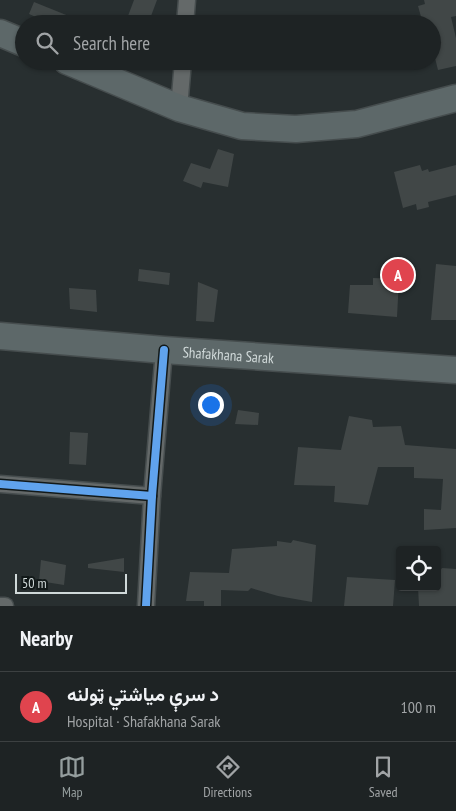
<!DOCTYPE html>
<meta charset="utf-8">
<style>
:root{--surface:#1e2324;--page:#262b2c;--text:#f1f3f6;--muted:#a1a4a6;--line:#3c4041;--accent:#959e9e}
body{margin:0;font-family:"PT Sans Narrow",Vazirmatn,sans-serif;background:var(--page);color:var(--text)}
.controls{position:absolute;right:15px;bottom:15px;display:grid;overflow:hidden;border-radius:5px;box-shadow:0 1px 4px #0004}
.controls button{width:45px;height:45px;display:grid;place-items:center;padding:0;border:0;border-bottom:1px solid var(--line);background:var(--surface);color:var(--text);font:25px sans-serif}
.scale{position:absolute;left:15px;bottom:12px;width:112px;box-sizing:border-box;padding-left:5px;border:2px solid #d0d9d9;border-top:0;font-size:14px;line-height:18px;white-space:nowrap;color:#d0d9d9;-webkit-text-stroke:4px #121919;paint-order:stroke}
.you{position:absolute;left:210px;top:404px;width:18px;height:18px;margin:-12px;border:4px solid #fff;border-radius:50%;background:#1a73e8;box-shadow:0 0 0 8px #1a73e833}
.badge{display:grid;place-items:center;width:32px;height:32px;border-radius:50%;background:var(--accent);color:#fff;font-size:16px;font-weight:700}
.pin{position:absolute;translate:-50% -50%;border:2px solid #fff;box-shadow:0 1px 5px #0006}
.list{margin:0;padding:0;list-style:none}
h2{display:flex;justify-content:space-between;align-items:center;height:65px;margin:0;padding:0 20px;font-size:21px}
h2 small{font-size:16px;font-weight:400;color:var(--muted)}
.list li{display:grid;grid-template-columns:32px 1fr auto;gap:15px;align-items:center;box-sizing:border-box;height:70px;padding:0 20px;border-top:1px solid var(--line)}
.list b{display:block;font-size:19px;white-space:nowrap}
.list p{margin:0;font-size:16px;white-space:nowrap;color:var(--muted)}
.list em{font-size:16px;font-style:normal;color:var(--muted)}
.icon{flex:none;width:28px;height:28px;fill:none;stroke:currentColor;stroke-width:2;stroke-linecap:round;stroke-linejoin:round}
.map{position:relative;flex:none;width:456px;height:606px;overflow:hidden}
.search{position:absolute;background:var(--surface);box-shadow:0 1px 4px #0004;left:15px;right:15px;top:15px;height:55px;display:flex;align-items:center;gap:12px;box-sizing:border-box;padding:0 18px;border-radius:28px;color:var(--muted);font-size:19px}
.sheet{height:135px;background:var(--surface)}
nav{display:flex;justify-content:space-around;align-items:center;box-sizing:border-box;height:70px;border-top:1px solid var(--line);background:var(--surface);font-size:14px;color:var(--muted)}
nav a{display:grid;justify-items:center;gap:2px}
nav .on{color:var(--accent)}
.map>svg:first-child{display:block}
.building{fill:#414747}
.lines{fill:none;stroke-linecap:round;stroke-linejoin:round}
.street-casing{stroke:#464d4e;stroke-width:19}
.primary-casing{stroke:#464d4e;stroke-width:29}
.street{stroke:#646969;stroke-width:16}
.primary{stroke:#5d6869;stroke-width:26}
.cycleway-casing{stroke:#121919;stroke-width:11}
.cycleway{stroke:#60a3ed;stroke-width:8}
.labels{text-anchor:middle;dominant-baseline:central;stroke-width:4;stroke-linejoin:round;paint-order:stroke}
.street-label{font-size:15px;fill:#d0d9d9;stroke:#121919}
</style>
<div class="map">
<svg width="456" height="606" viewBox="0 0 456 606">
<rect width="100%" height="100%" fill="#282f30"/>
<g class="building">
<path d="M134,0H157L148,24H125Z"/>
<path d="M424,0H456V16L451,17L456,38V66L438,70L432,46V24H423L418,6L425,4Z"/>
<path d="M34,2L86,23V24H52L29,14Z"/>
<path d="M218,149L234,154L228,187L203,182L201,188L183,181L191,163L210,169Z"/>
<path d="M420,165L422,171L428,169L429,172L456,165V195L428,202L429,207L417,210L416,204L403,208L394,172Z"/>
<path d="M436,264L456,266V320H431Z"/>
<path d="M139,269L170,273L169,285L138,281Z"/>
<path d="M373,278L399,279L397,317L348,313L350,285H373Z"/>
<path d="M198,282L218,290L214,322L196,321Z"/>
<path d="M69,288L96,290L97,312L70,309Z"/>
<path d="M238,410L259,413L258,425L235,424Z"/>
<path d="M349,416L372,420L373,427L401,426L405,445L456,449V528L424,530V509L441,510L443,479L414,478V467H378L368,505L334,502L335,486L294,485L298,447L341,450Z"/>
<path d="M70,432L88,433L86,465L69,464Z"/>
<path d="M293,540L316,545L312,602L278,596L251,588L248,591L221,590V606H204V601H186L190,572L229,573L232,549L277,546V541L291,543Z"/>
<path d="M124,558V572L88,568V564Z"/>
<path d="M41,560L66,565L64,585L39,581Z"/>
<path d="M442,568L456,569V606H419L418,587H437V575Z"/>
<path d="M347,577L395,580L393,606H344Z"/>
</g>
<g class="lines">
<defs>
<g id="street">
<path d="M185,24L187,0"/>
<path d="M179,108L183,61"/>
<path d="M0,484L152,496"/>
<path d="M0,606H5"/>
<path d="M146,606L152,496L164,350"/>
</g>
<g id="primary">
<path d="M0,33L24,43"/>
<path d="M67,61L179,108L242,126L296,129L357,124L456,98"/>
<path id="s1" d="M0,336L164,350L456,370"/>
</g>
</defs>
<use href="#street" class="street-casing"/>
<use href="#primary" class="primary-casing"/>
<use href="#street" class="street"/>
<use href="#primary" class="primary"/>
<defs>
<g id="cycleway">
<path d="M0,484L152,496"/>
<path d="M146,606L152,496L164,350"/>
</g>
</defs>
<use href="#cycleway" class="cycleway-casing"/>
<use href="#cycleway" class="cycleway"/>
</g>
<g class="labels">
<g class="street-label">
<text stroke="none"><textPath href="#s1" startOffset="229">Shafakhana Sarak</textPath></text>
</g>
</g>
</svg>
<div class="controls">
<button><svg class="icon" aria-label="locate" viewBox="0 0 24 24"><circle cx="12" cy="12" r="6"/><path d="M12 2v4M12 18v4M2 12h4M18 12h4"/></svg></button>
</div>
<div class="scale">50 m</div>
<div class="you"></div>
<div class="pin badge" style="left:398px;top:275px;background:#e0444e">A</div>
<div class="search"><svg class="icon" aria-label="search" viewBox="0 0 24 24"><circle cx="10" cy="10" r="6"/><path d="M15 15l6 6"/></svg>Search here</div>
</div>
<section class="sheet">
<h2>Nearby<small></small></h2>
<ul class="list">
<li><span class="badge" style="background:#e0444e">A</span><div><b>د سرې مياشتي ټولنه</b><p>Hospital · Shafakhana Sarak</p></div><em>100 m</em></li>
</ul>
</section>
<nav>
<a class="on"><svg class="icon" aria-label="map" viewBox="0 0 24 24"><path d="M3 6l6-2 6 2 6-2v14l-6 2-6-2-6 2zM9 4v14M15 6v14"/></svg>Map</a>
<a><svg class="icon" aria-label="directions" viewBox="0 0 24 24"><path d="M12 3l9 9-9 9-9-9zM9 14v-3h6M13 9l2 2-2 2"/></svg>Directions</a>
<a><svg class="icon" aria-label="saved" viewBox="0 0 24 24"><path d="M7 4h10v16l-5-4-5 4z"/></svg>Saved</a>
</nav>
